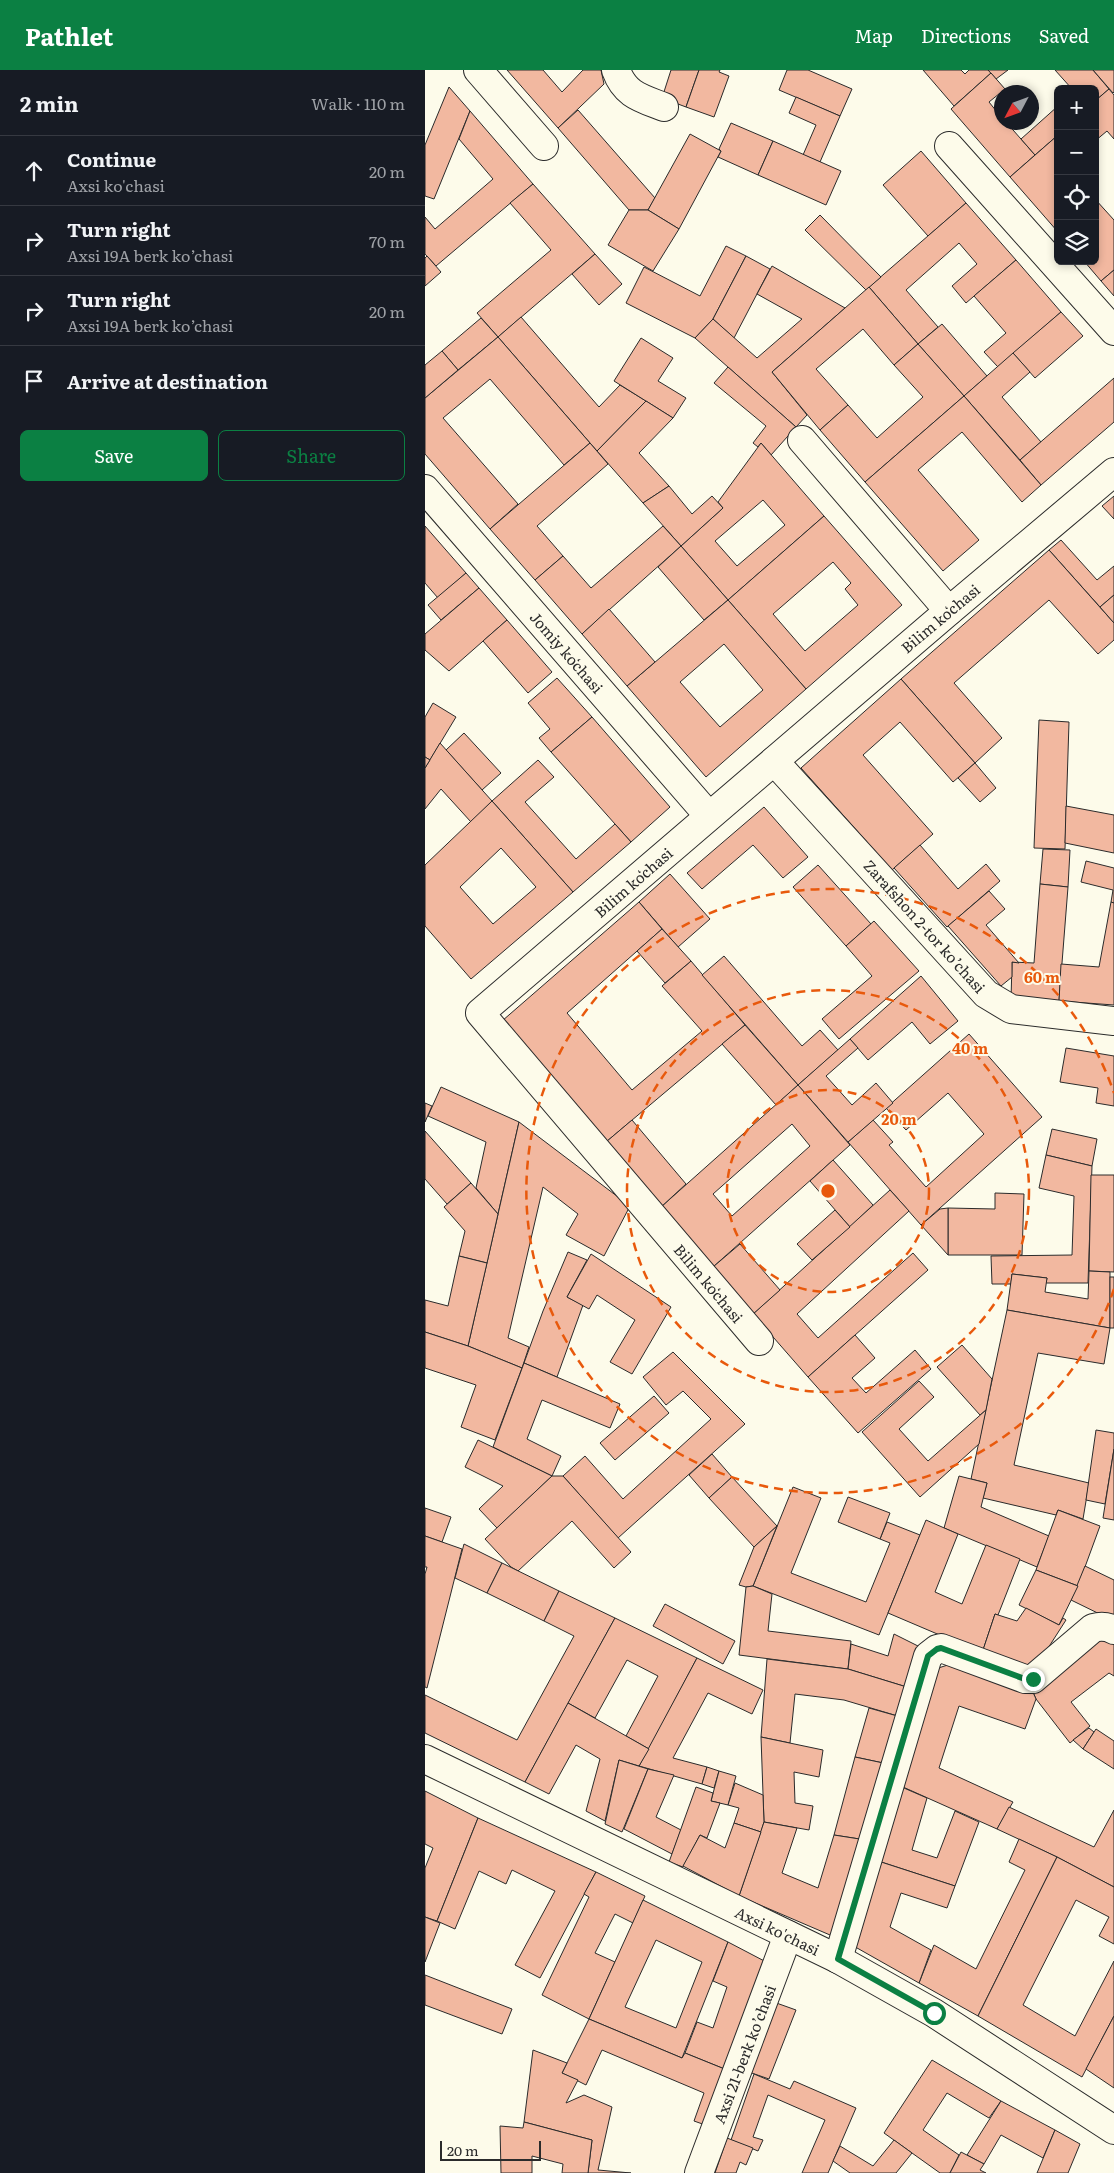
<!DOCTYPE html>
<meta charset="utf-8">
<style>
:root{--surface:#171b24;--page:#20242c;--text:#f1f3f6;--muted:#9ea1a6;--line:#363941;--accent:#0b8043}
body{margin:0;font-family:Literata,serif;background:var(--page);color:var(--text)}
.controls{position:absolute;right:15px;top:15px;display:grid;overflow:hidden;border-radius:8px;box-shadow:0 2px 8px #0003}
.controls button{width:45px;height:45px;display:grid;place-items:center;padding:0;border:0;border-bottom:1px solid var(--line);background:var(--surface);color:var(--text);font:25px sans-serif}
.compass{position:absolute;left:569px;top:15px;width:45px;height:45px;border-radius:50%;background:var(--surface);box-shadow:0 2px 8px #0003;rotate:229deg}
.scale{position:absolute;left:15px;bottom:12px;width:101px;box-sizing:border-box;padding-left:5px;border:2px solid #2b2b2b;border-top:0;font-size:14px;line-height:18px;white-space:nowrap;color:#2b2b2b;-webkit-text-stroke:4px #fdfbea;paint-order:stroke}
.stop{position:absolute;width:15px;height:15px;margin:-11px;border:4px solid #0b8043;border-radius:50%;background:#fff}
.stop.end{background:#0b8043;border-color:#fff;box-shadow:0 1px 5px #0008}
.list{margin:0;padding:0;list-style:none}
h2{display:flex;justify-content:space-between;align-items:center;height:65px;margin:0;padding:0 20px;font-size:21px}
h2 small{font-size:16px;font-weight:400;color:var(--muted)}
.list li{display:grid;grid-template-columns:32px 1fr auto;gap:15px;align-items:center;box-sizing:border-box;height:70px;padding:0 20px;border-top:1px solid var(--line)}
.list b{display:block;font-size:19px;white-space:nowrap}
.list p{margin:0;font-size:16px;white-space:nowrap;color:var(--muted)}
.list em{font-size:16px;font-style:normal;color:var(--muted)}
.actions{display:flex;gap:10px;padding:15px 20px}
.actions a{flex:1;padding:11px 0;border:1px solid var(--accent);border-radius:8px;text-align:center;font-size:18px;color:var(--accent)}
.actions .main{background:var(--accent);color:#fff}
.icon{flex:none;width:28px;height:28px;fill:none;stroke:currentColor;stroke-width:2;stroke-linecap:round;stroke-linejoin:round}
.map{position:relative;flex:none;width:689px;height:2103px;overflow:hidden}
header{display:flex;align-items:center;gap:30px;box-sizing:border-box;height:70px;padding:0 25px;background:var(--accent);color:#fff}
header strong{font-size:24px}
nav{display:flex;gap:28px;margin-inline-start:auto;font-size:18px}
main{display:flex}
aside{flex:1;background:var(--surface)}
.map>svg:first-child{display:block}
.building{fill:#f2b8a0;stroke:#2b2b2b;fill-rule:evenodd}
.lines{fill:none;stroke-linecap:round;stroke-linejoin:round}
.minor-casing{stroke:#2b2b2b;stroke-width:30}
.minor{stroke:#fdfbea;stroke-width:28}
.route{stroke:#0b8043;stroke-width:6}
.ring{fill:none;stroke:#e8590c;stroke-width:2.5;stroke-dasharray:9 6}
.labels{text-anchor:middle;dominant-baseline:central;stroke-width:4;stroke-linejoin:round;paint-order:stroke}
.street-label{font-size:15px;fill:#2b2b2b;stroke:#fdfbea}
.centre{fill:#e8590c;stroke:#fdfbea;stroke-width:2.5}
.ring-label{font-size:15px;text-anchor:middle;font-weight:bold;fill:#e8590c;stroke:#fdfbea;stroke-width:4;stroke-linejoin:round;paint-order:stroke}
</style>
<header>
<strong>Pathlet</strong>
<nav><a>Map</a><a>Directions</a><a>Saved</a></nav>
</header>
<main>
<aside>
<h2>2 min<small>Walk · 110 m</small></h2>
<ul class="list">
<li><svg class="icon" aria-label="ahead" viewBox="0 0 24 24"><path d="M12 20V5M6 11l6-6 6 6"/></svg><div><b>Continue</b><p>Axsi ko'chasi</p></div><em>20 m</em></li>
<li><svg class="icon" aria-label="right" viewBox="0 0 24 24"><path d="M7 20v-9h11M14 6l5 5-5 5"/></svg><div><b>Turn right</b><p>Аxsi 19А berk koʼchasi</p></div><em>70 m</em></li>
<li><svg class="icon" aria-label="right" viewBox="0 0 24 24"><path d="M7 20v-9h11M14 6l5 5-5 5"/></svg><div><b>Turn right</b><p>Аxsi 19А berk koʼchasi</p></div><em>20 m</em></li>
<li><svg class="icon" aria-label="arrive" viewBox="0 0 24 24"><path d="M6 21V4h12l-3 4 3 4H6"/></svg><div><b>Arrive at destination</b></div></li>
</ul>
<div class="actions"><a class="main">Save</a><a>Share</a></div>
</aside>
<div class="map">
<svg width="689" height="2103" viewBox="0 0 689 2103">
<rect width="100%" height="100%" fill="#fdfbea"/>
<g class="building">
<path d="M82,0H118L137,22L158,0H176L179,14L133,58Z"/>
<path d="M246,0H274L261,37L237,28Z"/>
<path d="M274,0H295L294,2L304,6L289,47L261,37Z"/>
<path d="M362,0H383L427,19L415,46L354,20Z"/>
<path d="M498,0H536L540,4L544,0H563L566,3L529,36Z"/>
<path d="M563,0H583L571,9Z"/>
<path d="M630,0H668L684,19L670,31V19H647Z"/>
<path d="M668,0H689V22L688,23Z"/>
<path d="M566,3L580,19L564,32L576,47V52H581L610,85L585,107L526,39Z"/>
<path d="M24,17L45,41L9,129L0,126V75Z"/>
<path d="M684,19L689,25V69L682,61L670,71V31Z"/>
<path d="M371,27L415,46L395,92L378,85L391,55L364,43Z"/>
<path d="M633,36V65L610,85L596,69Z"/>
<path d="M153,40L230,128L223,140H204L133,58Z"/>
<path d="M45,41L108,114L11,196L0,184V147L10,159L68,109L34,69Z"/>
<path d="M306,53L348,71L333,105L293,87L296,81L294,79Z"/>
<path d="M265,64L296,81L254,159L223,140Z"/>
<path d="M633,65V162L585,107Z"/>
<path d="M348,71L416,101L401,135L333,105Z"/>
<path d="M496,81L541,133L503,166L458,115Z"/>
<path d="M108,114L170,184L73,267L52,243L126,180L85,133Z"/>
<path d="M670,129L689,150V200L676,211L659,191H670Z"/>
<path d="M541,133L591,190L541,233L527,216L552,194L534,173L481,220L513,257L493,274L444,217Z"/>
<path d="M204,140H223L254,159L228,201L183,175Z"/>
<path d="M395,145L456,207L441,220L380,160Z"/>
<path d="M301,176L321,186L288,249L270,268L201,233L219,197L275,226Z"/>
<path d="M170,184L197,214L174,235L147,204Z"/>
<path d="M2,186L16,202L0,216V188Z"/>
<path d="M321,186L345,199L309,268L288,249Z"/>
<path d="M591,190L636,242L573,297L559,282L581,263L549,226Z"/>
<path d="M347,196L420,238L347,302L382,345L371,357L270,268L288,249L332,288L377,249L332,224Z"/>
<path d="M689,200V226L676,211Z"/>
<path d="M444,217L493,274L469,295L438,259L391,299L423,335L395,360L347,302Z"/>
<path d="M636,242L658,266L610,308L588,283Z"/>
<path d="M96,247L174,337L195,315L221,331L172,381L73,267Z"/>
<path d="M56,248L73,267L33,300L17,281Z"/>
<path d="M517,254L562,306L539,326L493,274Z"/>
<path d="M73,267L165,373L139,395L65,309L18,348L93,434L65,459L0,384V328Z"/>
<path d="M216,268L248,288L233,311L261,328L248,348L189,311Z"/>
<path d="M493,274L539,326L440,412L395,360L423,335L452,368L498,327L469,295Z"/>
<path d="M17,281L33,300L0,328V295Z"/>
<path d="M588,283L605,302L577,327L616,372L595,390L539,326Z"/>
<path d="M303,297L371,357L346,385L336,373L333,377L328,373L341,356L289,313Z"/>
<path d="M689,308V352L616,415L595,390Z"/>
<path d="M539,326L616,415L597,432L537,362L493,400L554,470L518,501L440,412Z"/>
<path d="M221,331L248,348L214,383L244,416L218,433L172,381Z"/>
<path d="M165,373L183,394L112,456L138,486L110,510L65,459Z"/>
<path d="M336,373L399,446L303,530L256,476L298,438L293,432ZM338,430L360,455L312,496L290,471Z"/>
<path d="M244,416L267,444L287,426L298,438L256,476L218,433Z"/>
<path d="M689,426V449L677,436Z"/>
<path d="M399,446L477,535L381,619L303,530ZM408,492L426,513L420,519L433,535L380,581L348,544Z"/>
<path d="M0,456L41,503L13,528L0,513Z"/>
<path d="M238,456L256,476L157,564L110,510L138,486L166,518Z"/>
<path d="M636,470L672,510L689,496V525L675,537L624,480Z"/>
<path d="M256,476L303,530L279,550L233,497Z"/>
<path d="M624,480L689,553V570L673,584L624,530L529,613L577,668L550,693L476,609Z"/>
<path d="M41,503L54,518L16,550L3,535Z"/>
<path d="M54,518L82,550L24,601L0,580V564Z"/>
<path d="M689,525V553L675,537Z"/>
<path d="M303,530L381,619L281,707L202,616ZM299,574L338,620L295,657L255,612Z"/>
<path d="M184,539L230,592L202,616L157,564Z"/>
<path d="M82,550L127,602L103,623L58,571Z"/>
<path d="M132,608L167,647L126,682L114,668L125,659L103,633Z"/>
<path d="M476,609L550,693L528,712L475,652L438,685L508,764L467,800L376,698Z"/>
<path d="M8,633L31,647L5,690L0,687V647Z"/>
<path d="M167,647L245,737L206,772L126,682Z"/>
<path d="M614,650L644,652L640,779L609,778Z"/>
<path d="M39,663L76,703L57,720L21,680Z"/>
<path d="M15,673L67,731L46,752L16,719L0,739V698Z"/>
<path d="M0,687L5,690L0,698Z"/>
<path d="M113,690L129,707L100,732L151,789L190,754L206,772L148,822L67,731Z"/>
<path d="M550,693L571,718L555,732L533,708Z"/>
<path d="M67,731L148,822L46,909L0,856V795ZM76,778L111,817L68,854L35,817Z"/>
<path d="M641,736L689,745V783L640,773Z"/>
<path d="M339,737L383,787L358,808L328,775L277,819L262,803Z"/>
<path d="M495,775L533,819L561,794L575,811L522,857L469,798Z"/>
<path d="M618,779L645,780L643,817L615,814Z"/>
<path d="M661,791L689,798V833L686,832L688,820L656,812Z"/>
<path d="M393,795L446,854L421,876L368,817Z"/>
<path d="M245,804L285,849L253,877L214,832Z"/>
<path d="M615,814L643,817L634,931L586,930L587,892L609,893Z"/>
<path d="M564,821L580,839L561,855L594,893L587,892V907L576,916L523,856Z"/>
<path d="M214,832L237,859L142,943L207,1020L277,961L237,916L266,891L320,955L181,1072L77,951Z"/>
<path d="M686,832L689,833V935L634,931L636,894L674,897Z"/>
<path d="M449,851L494,901L414,969L397,949L447,906L421,876Z"/>
<path d="M237,859L266,891L240,913L212,881Z"/>
<path d="M299,886L377,976L395,960L413,980L373,1015L277,905Z"/>
<path d="M496,906L533,951L505,974L487,952L443,990L425,969Z"/>
<path d="M320,955L373,1015L351,1035L297,974Z"/>
<path d="M544,964L617,1047L496,1155L423,1072L448,1050L468,1072L464,1075L501,1117L559,1064L523,1023L481,1060L461,1038Z"/>
<path d="M425,969L433,978L401,1006L427,1035L451,1013L468,1033L423,1072L373,1015Z"/>
<path d="M641,978L689,986V1036L671,1033L673,1018L635,1012Z"/>
<path d="M373,1015L425,1075L288,1197L236,1137ZM367,1054L385,1076L307,1146L288,1124Z"/>
<path d="M16,1017L94,1052L73,1144L51,1118L61,1072L3,1046Z"/>
<path d="M0,1033L7,1036L0,1052Z"/>
<path d="M207,1050L261,1114L236,1137L181,1072Z"/>
<path d="M94,1052L205,1136L179,1186L141,1165L153,1144L118,1117L83,1268L104,1277L97,1298L43,1276Z"/>
<path d="M627,1059L672,1069L667,1096L621,1085Z"/>
<path d="M0,1061L46,1113L22,1134L0,1109Z"/>
<path d="M621,1085L667,1096L663,1213H621L622,1208L587,1204L586,1214H567L566,1186L647,1185L649,1126L614,1118Z"/>
<path d="M408,1090L448,1135L425,1157L385,1111Z"/>
<path d="M666,1105H689V1202L664,1201Z"/>
<path d="M46,1113L73,1144L62,1193L34,1186L40,1161L19,1137Z"/>
<path d="M465,1120L484,1141L372,1244L393,1268L488,1183L503,1200L383,1307L328,1244Z"/>
<path d="M570,1123L599,1124L597,1185H523V1138L570,1139Z"/>
<path d="M523,1138V1185L496,1155L515,1139Z"/>
<path d="M410,1140L425,1157L387,1190L372,1174Z"/>
<path d="M315,1174L355,1220L328,1244L288,1197Z"/>
<path d="M143,1182L162,1190L142,1227L158,1235L132,1307L99,1293L118,1241Z"/>
<path d="M166,1184L246,1237L207,1304L185,1292L210,1250L172,1225L164,1239L142,1227Z"/>
<path d="M34,1186L62,1193L43,1276L0,1262V1230L23,1236Z"/>
<path d="M664,1201L685,1202V1258L582,1240L587,1204L622,1208L620,1222L663,1229Z"/>
<rect x="685" y="1207" width="4" height="51"/>
<path d="M582,1240L685,1258L679,1294L613,1283L589,1395L664,1413L658,1449L633,1440L631,1445L558,1428L562,1413L546,1409Z"/>
<path d="M0,1262L43,1276L97,1298L70,1370L36,1357L51,1315L0,1298Z"/>
<path d="M430,1265L450,1288L427,1308L441,1323L490,1280L506,1299L433,1363L383,1307Z"/>
<path d="M537,1275L567,1309L561,1340L555,1345L512,1297Z"/>
<path d="M248,1282L320,1354L193,1468L138,1406L160,1386L198,1429L286,1349L258,1321L241,1335L218,1307Z"/>
<path d="M99,1293L195,1334L185,1358L117,1330L102,1369L136,1386L127,1406L68,1377Z"/>
<path d="M494,1311L509,1327L474,1359L503,1391L561,1340L554,1374L495,1427L437,1362Z"/>
<path d="M229,1326L244,1343L190,1390L175,1373Z"/>
<path d="M671,1360L689,1363V1379L680,1434L661,1430Z"/>
<path d="M53,1370L127,1406L72,1458L54,1439L78,1416L40,1397Z"/>
<path d="M689,1379V1450L678,1448Z"/>
<path d="M287,1384L307,1407L284,1428L264,1405Z"/>
<path d="M127,1406H138L206,1482L189,1498L147,1451L93,1501L86,1497L60,1469Z"/>
<path d="M534,1406L562,1413L556,1437L624,1466L612,1497L519,1458Z"/>
<path d="M307,1407L352,1456L329,1477L284,1428Z"/>
<path d="M368,1417L396,1428L366,1503L441,1532L465,1473L455,1469L462,1452L495,1465L454,1565L328,1516Z"/>
<path d="M423,1427L465,1443L455,1469L413,1452Z"/>
<path d="M0,1438L26,1447L17,1472L0,1466Z"/>
<path d="M633,1440L675,1456L653,1516L611,1500Z"/>
<path d="M501,1450L533,1464L510,1522L537,1534L561,1475L595,1489L573,1545L570,1544L557,1583L463,1543Z"/>
<path d="M352,1456L328,1516L321,1517L314,1515L329,1477Z"/>
<path d="M0,1466L37,1479L2,1618L0,1617V1504L2,1497H0Z"/>
<path d="M39,1474L77,1493L62,1523L30,1508Z"/>
<path d="M77,1493L134,1521L119,1551L62,1523Z"/>
<path d="M660,1496L689,1510V1551L646,1530Z"/>
<path d="M611,1500L653,1516L634,1555L594,1535Z"/>
<path d="M328,1516L347,1524L343,1561L426,1571L423,1599L314,1585L321,1517Z"/>
<path d="M134,1521L190,1548L100,1712L0,1663V1625L92,1670L149,1566L119,1551Z"/>
<path d="M240,1534L310,1571L298,1594L228,1556Z"/>
<path d="M601,1538L634,1555L638,1548L641,1550L609,1600L557,1583L570,1544L592,1551Z"/>
<path d="M190,1548L272,1588L224,1679L201,1666L233,1606L202,1590L170,1648L143,1633Z"/>
<path d="M469,1564L497,1578L485,1618L423,1599L426,1574L463,1586Z"/>
<path d="M675,1567L689,1572V1606L684,1603L646,1632L665,1656L645,1673L611,1629L607,1620Z"/>
<path d="M272,1588L338,1620L327,1644L283,1623L248,1688L282,1697L277,1714L214,1696Z"/>
<path d="M342,1589L423,1599L485,1618L476,1647L419,1630L370,1624L365,1673L336,1667Z"/>
<path d="M526,1594L607,1620L611,1629L600,1659L534,1636L514,1698L588,1732L572,1759L469,1713L510,1599Z"/>
<path d="M143,1633L224,1679L214,1696L194,1690L180,1751L161,1741L175,1689L151,1675L124,1724L100,1712Z"/>
<path d="M444,1638L476,1647L463,1694L430,1687Z"/>
<path d="M664,1658L669,1662L658,1679L648,1670Z"/>
<path d="M671,1659L689,1671V1699L658,1679Z"/>
<path d="M336,1667L398,1680L394,1707L369,1702L370,1733L388,1736L384,1760L339,1752Z"/>
<path d="M430,1687L463,1694L441,1770L409,1765Z"/>
<path d="M194,1690L223,1699L197,1762L180,1754Z"/>
<path d="M282,1697L294,1701L289,1718L277,1714Z"/>
<path d="M223,1699L249,1705L231,1747L256,1760L247,1784L199,1759Z"/>
<path d="M294,1701L311,1706L303,1735L286,1731Z"/>
<path d="M310,1713L338,1725L339,1752L336,1762L309,1753L314,1738L303,1735Z"/>
<path d="M472,1715L502,1728L487,1780L512,1788L530,1741L554,1752L530,1816L450,1790Z"/>
<path d="M271,1717L288,1723L286,1731L295,1733L282,1768L275,1765L258,1797L244,1792Z"/>
<path d="M0,1721L53,1748L12,1851L0,1847V1798L8,1778L0,1774Z"/>
<path d="M584,1737L669,1777L689,1740V1817L632,1787L572,1759Z"/>
<path d="M53,1748L171,1802L115,1908L90,1895L130,1821L87,1800L81,1814L54,1801L30,1859L12,1851Z"/>
<path d="M339,1752L372,1758L357,1803L393,1818L409,1765L441,1770L412,1868L314,1826Z"/>
<path d="M309,1753L336,1762L314,1826L258,1796L275,1765L300,1778Z"/>
<path d="M594,1769L632,1787L553,1946L494,1913L509,1875L551,1899L600,1800L584,1792Z"/>
<path d="M632,1787L689,1817V1874L674,1866L684,1847L651,1830L598,1935L650,1966L689,1891V1946L657,2007L553,1946Z"/>
<path d="M450,1790L530,1816L522,1838L476,1823L465,1857L506,1880L494,1913L425,1874Z"/>
<path d="M171,1802L220,1826L208,1853L190,1844L170,1883L190,1892L164,1949L117,1925L164,1827L159,1824Z"/>
<path d="M218,1830L303,1872L257,1988L164,1949ZM231,1870L277,1892L251,1958L200,1937Z"/>
<path d="M0,1847L15,1853L0,1892Z"/>
<path d="M303,1872L345,1894L307,2002L260,1983L272,1952L288,1958L302,1917L288,1911Z"/>
<path d="M0,1905L87,1939L77,1964L0,1935Z"/>
<path d="M343,1930L371,1940L344,2009L318,2000Z"/>
<path d="M689,1946V2018L661,1999Z"/>
<path d="M164,1949L257,1988L260,1983L307,2002L286,2057L269,2051L279,2023L177,1980L161,2015L137,2003Z"/>
<path d="M108,1980L142,1993L137,2003L153,2010L141,2033L159,2025L187,2037L173,2100L206,2103H163L167,2070L99,2052Z"/>
<path d="M507,1990L576,2031L564,2048L522,2023L498,2060L534,2085L525,2103H515L459,2063Z"/>
<path d="M329,2004L365,2019L369,2011L431,2038L403,2103H377L400,2050L343,2025L328,2067L338,2070L333,2081L306,2070Z"/>
<path d="M576,2031L630,2060L618,2088L576,2065L559,2094L542,2085Z"/>
<path d="M99,2052L167,2070L163,2103H137L138,2094L107,2086V2103H76L75,2056L98,2058Z"/>
<path d="M630,2060L655,2074L643,2103H612Z"/>
<path d="M302,2068L328,2078L321,2095L315,2092L311,2103H290Z"/>
<path d="M469,2070L487,2083L471,2103H425L408,2091L415,2076L448,2096Z"/>
<path d="M536,2082L559,2094L555,2100L561,2103H525Z"/>
</g>
<g class="lines">
<defs>
<g id="minor">
<path d="M53,0L119,76"/>
<path d="M191,0C200,25 216,28 239,37"/>
<path d="M524,76L689,261"/>
<path d="M377,370L524,541"/>
<path d="M0,419L284,746"/>
<path d="M349,691L561,924L586,939L689,951"/>
<path d="M334,1271L55,943L524,541L689,402"/>
<path id="s1" d="M0,1689L413,1889L509,1943L689,2060"/>
<path d="M413,1889L503,1586L512,1579L516,1578L600,1609H608L668,1558C676,1556 682,1556 689,1560"/>
<path d="M274,2103L363,1865"/>
</g>
</defs>
<use href="#minor" class="minor-casing"/>
<use href="#minor" class="minor"/>
</g>
<g class="lines">
<path class="route" d="M509,1943L413,1889L503,1586L512,1579L516,1578L600,1609H608"/>
</g>
<g class="ring">
<circle cx="403" cy="1121" r="101"/>
<circle cx="403" cy="1121" r="201"/>
<path d="M689 1219A302 302 0 1 1 689 1023"/>
</g>
<g class="labels">
<g class="street-label">
<text transform="translate(515 548) rotate(-40)">Bilim koʻchasi</text>
<text transform="translate(142 582) rotate(49)">Jomiy koʻchasi</text>
<text transform="translate(208 812) rotate(-41)">Bilim koʻchasi</text>
<text transform="translate(500 856) rotate(48)">Zarafshon 2-tor koʼchasi</text>
<text transform="translate(284 1213) rotate(50)">Bilim koʻchasi</text>
<text stroke="none"><textPath href="#s1" startOffset="392">Axsi ko'chasi</textPath></text>
<text transform="translate(319 1984) rotate(-69)">Аxsi 21-berk koʼchasi</text>
</g>
</g>
<circle cx="403" cy="1121" r="8" class="centre"/>
<g class="ring-label">
<text x="617" y="913">60 m</text>
<text x="545" y="984">40 m</text>
<text x="474" y="1055">20 m</text>
</g>
</svg>
<div class="controls">
<button>+</button>
<button>−</button>
<button><svg class="icon" aria-label="locate" viewBox="0 0 24 24"><circle cx="12" cy="12" r="6"/><path d="M12 2v4M12 18v4M2 12h4M18 12h4"/></svg></button>
<button><svg class="icon" aria-label="layers" viewBox="0 0 24 24"><path d="M12 4l9 5-9 5-9-5zM3 14l9 5 9-5"/></svg></button>
</div>
<svg class="compass" viewBox="-18 -18 36 36"><path d="M0-13l5 13h-10z" fill="#e53935"/><path d="M0 13l5-13h-10z" fill="#9ea1a6"/></svg>
<div class="scale">20 m</div>
<div class="stop" style="left:509px;top:1943px"></div>
<div class="stop end" style="left:608px;top:1609px"></div>
</div>
</main>
